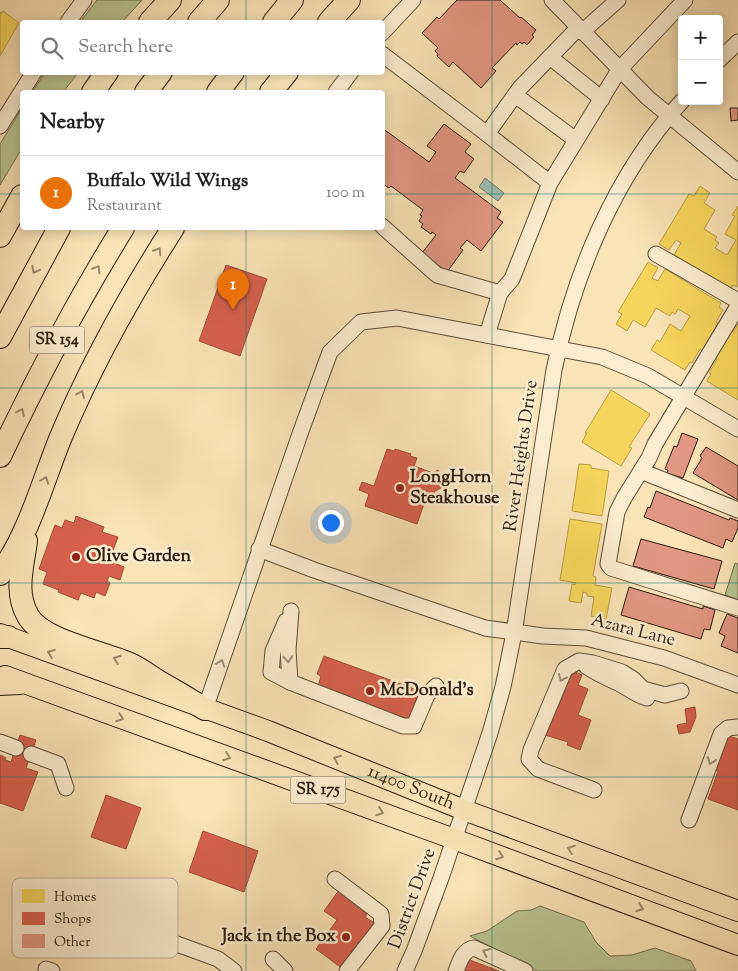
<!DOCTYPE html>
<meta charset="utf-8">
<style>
:root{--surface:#fff;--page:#f2f2f2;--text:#222;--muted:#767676;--line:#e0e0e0;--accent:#1a73e8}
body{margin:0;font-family:"Sorts Mill Goudy",serif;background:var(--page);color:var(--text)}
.controls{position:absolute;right:15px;top:15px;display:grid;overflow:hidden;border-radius:5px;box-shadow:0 2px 12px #0003}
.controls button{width:45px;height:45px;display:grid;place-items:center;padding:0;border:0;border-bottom:1px solid var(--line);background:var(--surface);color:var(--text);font:25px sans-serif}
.you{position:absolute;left:330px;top:522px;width:18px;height:18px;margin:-12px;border:4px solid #fff;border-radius:50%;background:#1a73e8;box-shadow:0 0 0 8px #1a73e833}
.badge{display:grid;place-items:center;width:32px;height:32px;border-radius:50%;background:var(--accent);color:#fff;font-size:16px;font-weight:700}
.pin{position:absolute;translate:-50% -41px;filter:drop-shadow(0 1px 2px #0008)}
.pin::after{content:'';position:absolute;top:26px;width:18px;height:15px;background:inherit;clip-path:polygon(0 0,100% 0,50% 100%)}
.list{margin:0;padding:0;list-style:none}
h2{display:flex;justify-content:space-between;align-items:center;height:65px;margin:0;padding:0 20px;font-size:21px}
h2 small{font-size:16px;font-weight:400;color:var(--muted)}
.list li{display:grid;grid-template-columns:32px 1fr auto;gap:15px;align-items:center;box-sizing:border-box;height:75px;padding:0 20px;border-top:1px solid var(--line)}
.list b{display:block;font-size:19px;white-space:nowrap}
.list p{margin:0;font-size:16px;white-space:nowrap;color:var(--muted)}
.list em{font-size:16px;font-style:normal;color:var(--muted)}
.icon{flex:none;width:28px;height:28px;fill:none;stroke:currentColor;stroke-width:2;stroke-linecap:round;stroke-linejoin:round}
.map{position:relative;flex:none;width:738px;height:971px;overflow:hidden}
.search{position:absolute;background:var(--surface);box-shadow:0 2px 12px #0003;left:20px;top:20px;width:365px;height:55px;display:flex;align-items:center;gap:12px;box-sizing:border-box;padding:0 18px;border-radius:5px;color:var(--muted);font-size:19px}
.panel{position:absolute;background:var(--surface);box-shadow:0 2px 12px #0003;left:20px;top:90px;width:365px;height:140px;border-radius:5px}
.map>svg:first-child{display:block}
.green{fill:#bac491;stroke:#72704f}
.water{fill:#a0bdb5;stroke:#717c72}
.homes{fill:#f6d55c;stroke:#b99d44}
.shops{fill:#d6604d;stroke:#a24b3a}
.building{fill:#e29782;stroke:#2a1b0d}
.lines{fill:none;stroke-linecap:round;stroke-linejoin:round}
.minor-casing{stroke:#5e4d37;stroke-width:17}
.major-casing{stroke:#2a1b0d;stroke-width:22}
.highway-casing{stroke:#2a1b0d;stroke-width:24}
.minor{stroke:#fcedd0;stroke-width:15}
.major{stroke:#fae3b6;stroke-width:20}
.highway{stroke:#fae3b6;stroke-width:22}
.oneway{stroke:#9c896a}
.oneway2{stroke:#9e8e78}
.grid{fill:none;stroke:#0f766e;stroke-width:1;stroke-opacity:0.55}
.poi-dot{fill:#8f2418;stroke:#fcedd0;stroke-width:2}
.labels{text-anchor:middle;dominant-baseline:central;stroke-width:5;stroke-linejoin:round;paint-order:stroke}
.shield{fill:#fcedd0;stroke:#695a48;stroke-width:1}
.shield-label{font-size:16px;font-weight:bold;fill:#2a1b0d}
.street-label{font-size:18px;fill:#2a1b0d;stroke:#fcedd0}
.poi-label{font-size:18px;font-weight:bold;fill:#2a1b0d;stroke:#fcedd0;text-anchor:start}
.key{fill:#fcedd0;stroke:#bdae96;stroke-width:1}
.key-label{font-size:14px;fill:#2a1b0d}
</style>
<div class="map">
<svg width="738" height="971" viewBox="0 0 738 971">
<rect width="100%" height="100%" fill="#fae3b6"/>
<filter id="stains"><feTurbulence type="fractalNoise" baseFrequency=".004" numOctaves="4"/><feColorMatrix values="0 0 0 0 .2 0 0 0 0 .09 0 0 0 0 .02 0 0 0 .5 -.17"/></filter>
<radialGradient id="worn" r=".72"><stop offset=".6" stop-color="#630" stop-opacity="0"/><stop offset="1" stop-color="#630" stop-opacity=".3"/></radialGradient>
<g class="green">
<path d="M97,0H142L122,22H80Z"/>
<path d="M45,73V72L78,73L63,92H32Z"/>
<path d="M22,108V148L0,185V144Z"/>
<path d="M735,563L738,564V600L725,595Z"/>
<path d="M540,906L584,922L596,942L610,956L632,955L655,948L691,961L696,971H537L470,936L487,931L517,911L531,910Z"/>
</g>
<path class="water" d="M485,178L504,193L498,201L479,187Z"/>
<g class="homes">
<path d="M3,11L19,23L0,56V12L2,13Z"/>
<path d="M700,186L710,193L704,203L715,210L704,229L717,237L715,240L719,243L715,248L727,255L736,240L725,234L735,216L732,215L738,206L737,287L733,285L730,289L674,255L681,243L676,240L669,250L659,244L689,194L694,196Z"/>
<path d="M648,262L658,268L652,278L658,281L665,269L721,303L719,307L723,310L716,322L718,323L702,351L700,349L692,363L690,362L685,370L651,350L657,340L660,342L670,324L681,331L690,316L678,309L675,314L672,312L670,316L656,308L645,327L633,320L627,331L616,324L622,314L618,312Z"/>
<path d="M738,324V400L707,381L711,374L709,373L717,359L715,357L731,331L733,332Z"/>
<path d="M611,390L650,414L629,447L632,448L621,466L582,442L587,433H585Z"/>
<path d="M579,464L591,465V468L609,471L602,516L572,511Z"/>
<path d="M570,519L602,524L593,576L596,577L595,585L612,588L606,619L591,616L594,597L587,596V593L583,592L581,603L569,601L572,584L575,585L576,583L560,580Z"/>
</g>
<g class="shops">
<path d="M226,265L267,279L240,356L199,341Z"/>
<path d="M387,449L394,451L395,449L411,454L410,456L417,458L414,466L433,473L438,470L445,486L435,491L432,500L426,498L417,524L365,506L369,494L359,490L362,482L374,486Z"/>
<path d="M76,516L104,527L102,532L118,537L112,553H110L107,560L124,567L120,580L109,576L107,581L110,583L105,596L96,592L94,598L81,593L78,600L58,592L59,590L43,584L47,572L39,569L55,525L62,528L65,520L74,523Z"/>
<path d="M324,656L423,692L411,725L317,690L321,676L317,674Z"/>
<path d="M573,671L582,675L578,685L588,689L578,715L591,720L580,750L567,745L568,742L545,735L557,705L559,706L566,688L564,687L568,677L571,678Z"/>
<path d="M695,707L696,717L690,732L679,734L677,725L687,723L685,709Z"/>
<path d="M723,734L738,739V810L708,799L718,771L711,769Z"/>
<path d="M20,735L36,740L26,768L38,772L23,811L0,803V755L6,758L5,760L11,762Z"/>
<path d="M106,795L141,808L126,849L91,837Z"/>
<path d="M203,831L258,851L244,892L189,872Z"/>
<path d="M339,890L356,903L354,905L367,914L365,917L376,924L343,969L316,949L337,920L324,911Z"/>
<path d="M467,959L499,971H463Z"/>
</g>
<g class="building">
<path d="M457,0H500L520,18L521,17L536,30L532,35L534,37L527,45L524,42L522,44L520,42L517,45L516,43L492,68L496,71L481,88L453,62L449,67L437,56L438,54L435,51L438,48L422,33L437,17L439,19Z"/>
<path d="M730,108H738V120L731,121Z"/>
<path d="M444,124L471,144L465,152L474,159L464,173L460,171L455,178L501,212L497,218L503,222L481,251L467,240L460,248L463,250L447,272L422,253L436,235L432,232L431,234L421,227L423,224L419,221L422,216L420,215L423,210L391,186L389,188L382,183V128L429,162L436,152L427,146Z"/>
<path d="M682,433L698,439L683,478L667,473L668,470L665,469L674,446L677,447Z"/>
<path d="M706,447L738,466V500L693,473L702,458L700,456Z"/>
<path d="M656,491L729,520L730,518L738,521V528L732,542L726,539L723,548L644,517L648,507L650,508Z"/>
<path d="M641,539L722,561L714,589L633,566Z"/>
<path d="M629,587L703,609V606L715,610L710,630L704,629L701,639L621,615Z"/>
<path d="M727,614L738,618V653L721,646L725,636L719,633Z"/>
</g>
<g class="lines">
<defs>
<g id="minor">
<path d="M552,0L648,98L738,172"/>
<path d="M68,22L84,0"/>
<path d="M582,32L618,0"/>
<path d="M382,33L413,0"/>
<path d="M382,54L487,134"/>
<path d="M550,57L602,99"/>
<path d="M719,60L738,42"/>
<path d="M336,92L351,72"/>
<path d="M515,95L576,140"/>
<path d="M0,126L34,72"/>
<path d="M550,183L487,134L520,88L578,28"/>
<path d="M382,226L437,275L500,293"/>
<path d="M656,254L738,301"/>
<path d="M738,306L655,444L649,458L624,498L617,512L608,564L611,568L738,608"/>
<path d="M487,335L500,293L512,279L550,183L619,70L685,0"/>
<path d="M641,471L738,510"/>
<path d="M259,549L314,570L485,628L543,636L586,638L664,658L738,685"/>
<path d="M291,611L288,650L290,682L403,726H414L427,695L436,686"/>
<path d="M286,621L273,651L271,672L290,682"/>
<path d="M586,666C596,673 607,678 618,683C628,688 636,695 647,698"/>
<path d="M205,709L301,431L330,352L361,322L397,318L602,357L648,376L738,429"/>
<path d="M0,742L16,748"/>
<path d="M31,754L58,764L66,788"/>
<path d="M594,790L538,769L529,759L531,750L565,669L579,661L593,663L622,672L633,679L643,689L665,695L681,691"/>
<path d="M689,820L721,734L728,728L738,727"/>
<path d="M335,879L381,914L382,926L347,971"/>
<path d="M29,890L218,959L234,971"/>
<path d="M273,959L285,971"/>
<path d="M46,969L52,971"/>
<path d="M405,971L414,951L441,878L490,733L503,687L514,633L554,370C574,273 615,175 682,101"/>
<path d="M456,971C460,961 463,950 474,948L525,971"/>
</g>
<g id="major">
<path id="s1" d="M0,634L268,731L464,810L738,911"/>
<path d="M5,676L454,839L738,945"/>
</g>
<g id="highway">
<path d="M150,22L170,0"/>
<path d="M199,22L218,0"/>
<path d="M274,22L292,0"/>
<path d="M329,22L349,0"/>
<path d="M93,92L107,72"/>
<path d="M146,92L161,72"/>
<path d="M218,92L233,72"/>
<path d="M271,92L287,72"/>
<path d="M0,236L22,196"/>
<path d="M0,337L59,228"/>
<path d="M0,456C37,378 77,302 123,228"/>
<path d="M26,541C23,566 14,592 28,616C42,641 103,652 130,664C139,668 147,674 156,680C172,689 189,699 205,709"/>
<path d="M0,574C29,534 42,484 60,439C91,365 130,295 173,228"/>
<path d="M0,637H8"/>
<path d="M0,684L20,683"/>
</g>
</defs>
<use href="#minor" class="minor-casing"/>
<use href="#major" class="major-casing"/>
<use href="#highway" class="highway-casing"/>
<use href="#minor" class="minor"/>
<use href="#major" class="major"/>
<use href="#highway" class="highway"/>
</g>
<defs><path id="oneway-chevron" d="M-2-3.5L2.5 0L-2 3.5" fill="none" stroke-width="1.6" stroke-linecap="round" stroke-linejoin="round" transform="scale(1.25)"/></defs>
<g class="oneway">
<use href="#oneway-chevron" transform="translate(158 251) rotate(-57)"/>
<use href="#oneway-chevron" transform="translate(97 269) rotate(-58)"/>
<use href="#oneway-chevron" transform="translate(35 270) rotate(118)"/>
<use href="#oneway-chevron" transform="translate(81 394) rotate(-65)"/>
<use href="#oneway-chevron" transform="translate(21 412) rotate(-65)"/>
<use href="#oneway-chevron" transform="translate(45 480) rotate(-69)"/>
<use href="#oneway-chevron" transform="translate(51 653) rotate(-160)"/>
<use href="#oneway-chevron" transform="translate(117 659) rotate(-160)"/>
<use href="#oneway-chevron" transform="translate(120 718) rotate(20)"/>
<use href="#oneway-chevron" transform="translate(227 757) rotate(20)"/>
<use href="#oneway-chevron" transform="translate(337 759) rotate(-158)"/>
<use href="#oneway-chevron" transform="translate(380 812) rotate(20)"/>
<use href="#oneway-chevron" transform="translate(571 849) rotate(-160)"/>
<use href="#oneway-chevron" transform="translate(500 856) rotate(21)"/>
<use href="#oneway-chevron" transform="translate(640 908) rotate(20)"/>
</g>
<g class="oneway2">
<use href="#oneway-chevron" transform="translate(288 659) rotate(86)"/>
<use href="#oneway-chevron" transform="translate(221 663) rotate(-71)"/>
<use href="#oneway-chevron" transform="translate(562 678) rotate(113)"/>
<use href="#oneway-chevron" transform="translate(711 761) rotate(110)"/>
<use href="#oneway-chevron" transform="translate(486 952) rotate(-155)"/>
</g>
<path class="grid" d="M246,0V22M492,0V971M246,72V92M0,194H22M382,194H738M246,228V971M0,388H738M0,583H738M0,777H738"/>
<g class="poi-dot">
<circle cx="400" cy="488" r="5"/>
<circle cx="76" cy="557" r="5"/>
<circle cx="370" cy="691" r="5"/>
<circle cx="346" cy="937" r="5"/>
</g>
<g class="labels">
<g class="shield">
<rect x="29.5" y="326.5" width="55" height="27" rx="4"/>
<rect x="290.5" y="776.5" width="55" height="27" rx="4"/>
</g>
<g class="shield-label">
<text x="57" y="340">SR 154</text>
<text x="318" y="790">SR 175</text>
</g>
<g class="street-label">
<text transform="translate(522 456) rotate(-82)">River Heights Drive</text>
<text transform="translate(633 631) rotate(14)">Azara Lane</text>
<text stroke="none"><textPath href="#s1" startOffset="439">11400 South</textPath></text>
<text transform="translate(413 899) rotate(-70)">District Drive</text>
</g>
<g class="poi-label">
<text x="410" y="478">LongHorn<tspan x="410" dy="21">Steakhouse</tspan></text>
<text x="86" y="557">Olive Garden</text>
<text x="380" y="691">McDonald's</text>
<text x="336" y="937" text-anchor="end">Jack in the Box</text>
</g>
</g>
<rect x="12" y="878" width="166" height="80" rx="8" class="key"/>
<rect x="22" y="889" width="23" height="14" fill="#f6d55c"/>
<rect x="22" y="912" width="23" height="13" fill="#d6604d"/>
<rect x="22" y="934" width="23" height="14" fill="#e29782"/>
<g class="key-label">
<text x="54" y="901">Homes</text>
<text x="54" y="923">Shops</text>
<text x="54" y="946">Other</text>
</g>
<rect width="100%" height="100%" filter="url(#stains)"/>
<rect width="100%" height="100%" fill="url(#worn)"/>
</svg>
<div class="controls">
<button>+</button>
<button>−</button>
</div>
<div class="you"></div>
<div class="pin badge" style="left:233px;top:310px;background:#e8710a">1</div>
<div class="search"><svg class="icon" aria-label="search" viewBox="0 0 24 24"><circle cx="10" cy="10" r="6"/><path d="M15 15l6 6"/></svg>Search here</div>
<section class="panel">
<h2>Nearby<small></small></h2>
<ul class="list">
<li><span class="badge" style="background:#e8710a">1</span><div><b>Buffalo Wild Wings</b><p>Restaurant</p></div><em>100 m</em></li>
</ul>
</section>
</div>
